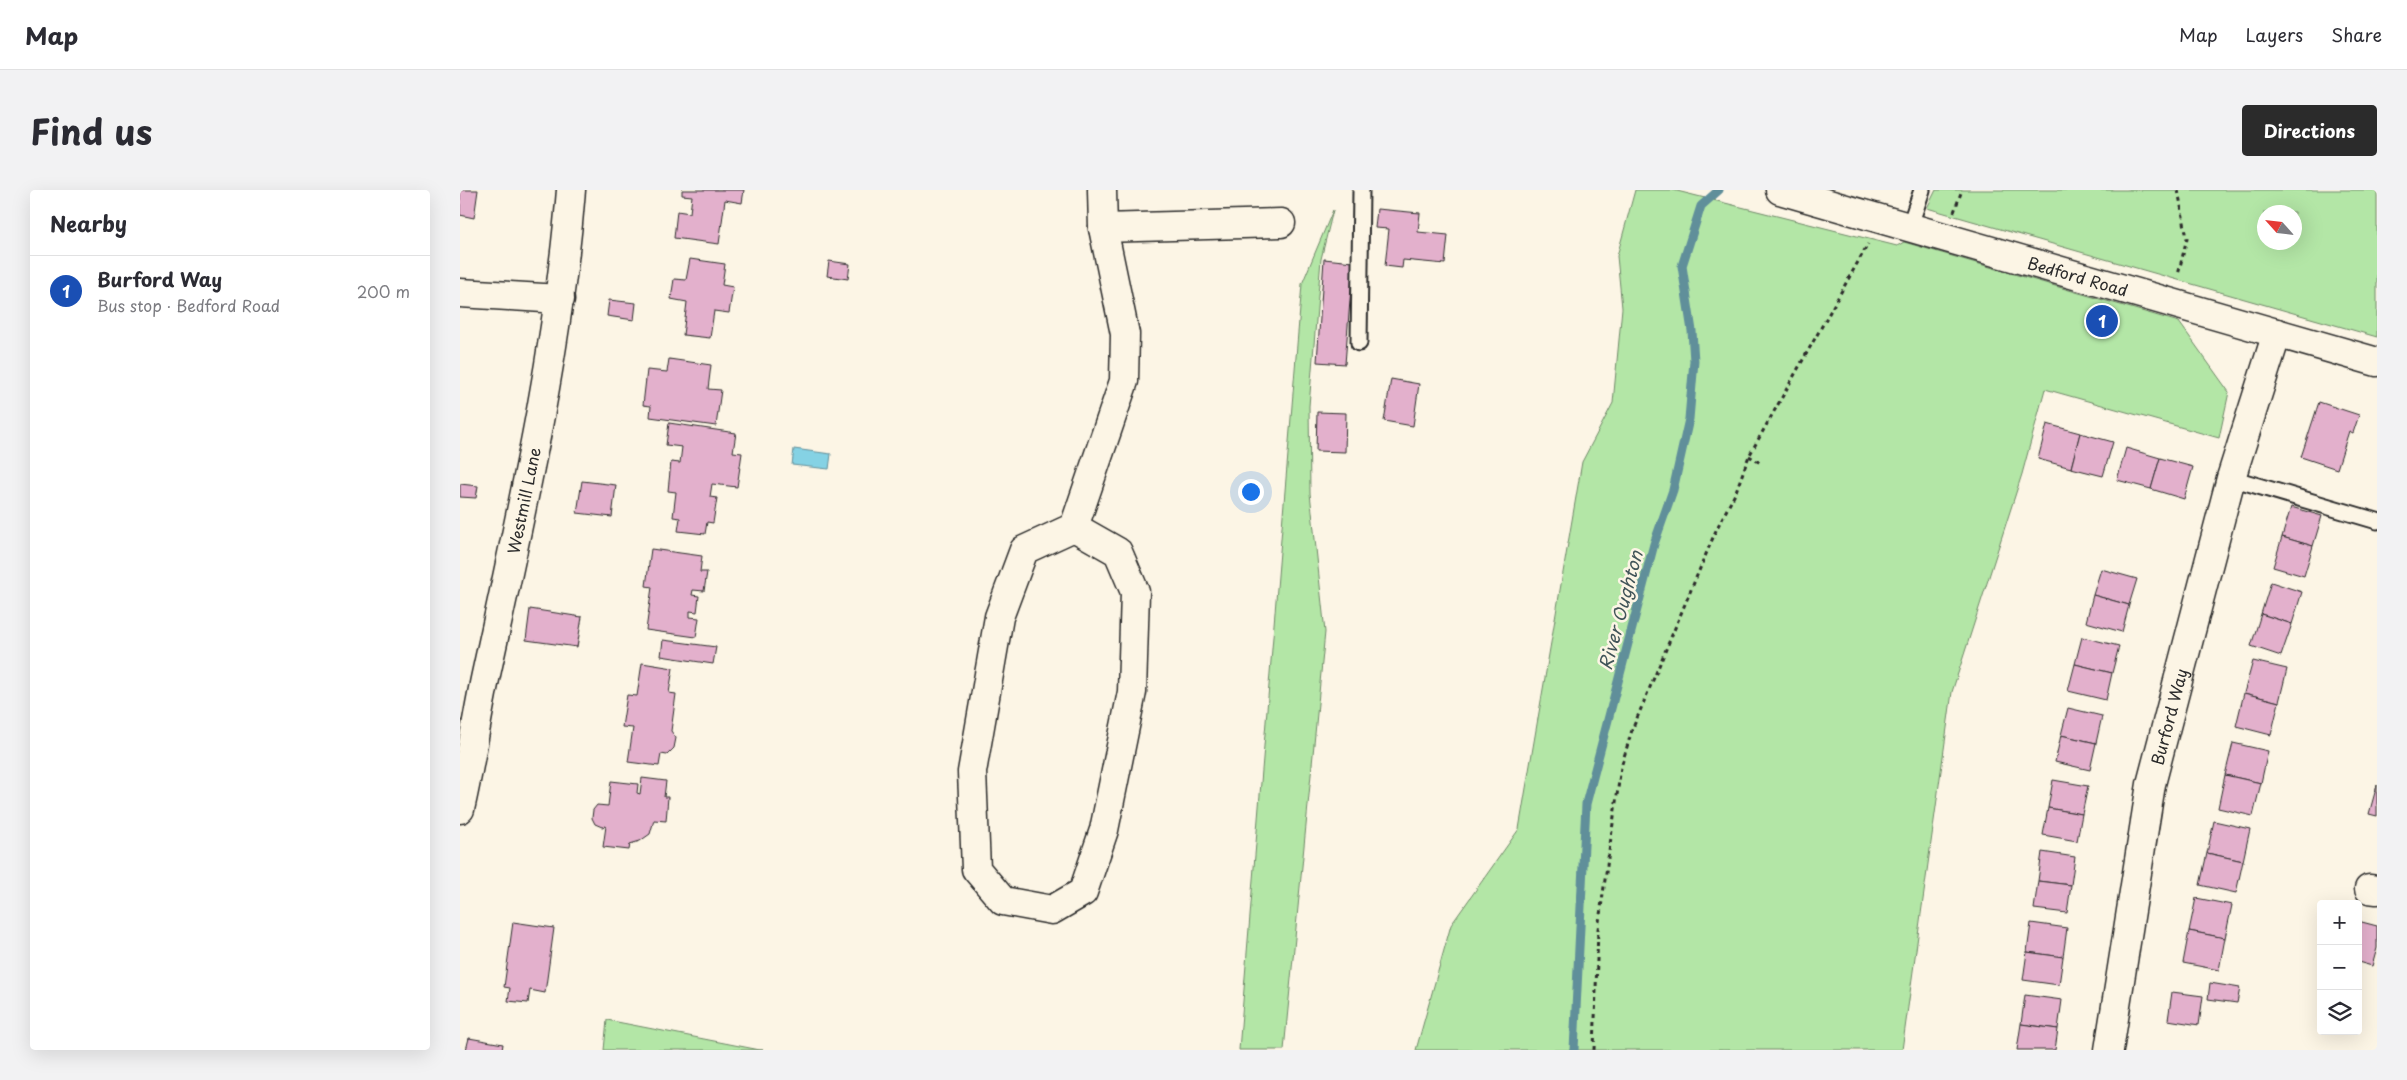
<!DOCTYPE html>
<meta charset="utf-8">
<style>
:root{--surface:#fff;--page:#f2f2f3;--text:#2b2b33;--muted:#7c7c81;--line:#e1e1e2;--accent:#2b2b2b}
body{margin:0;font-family:"Playpen Sans",sans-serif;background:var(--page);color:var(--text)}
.controls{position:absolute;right:15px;bottom:15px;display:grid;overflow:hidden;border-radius:5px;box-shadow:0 5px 20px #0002}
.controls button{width:45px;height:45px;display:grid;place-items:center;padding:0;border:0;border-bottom:1px solid var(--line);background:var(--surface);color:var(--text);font:25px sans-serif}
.compass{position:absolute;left:1797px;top:15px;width:45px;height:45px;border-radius:50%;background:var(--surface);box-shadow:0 5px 20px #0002;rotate:297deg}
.you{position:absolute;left:790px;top:301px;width:18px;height:18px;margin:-12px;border:4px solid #fff;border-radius:50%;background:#1a73e8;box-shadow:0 0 0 8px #1a73e833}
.badge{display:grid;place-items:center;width:32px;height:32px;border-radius:50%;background:var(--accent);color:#fff;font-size:16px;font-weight:700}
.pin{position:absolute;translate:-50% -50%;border:2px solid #fff;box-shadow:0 1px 5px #0006}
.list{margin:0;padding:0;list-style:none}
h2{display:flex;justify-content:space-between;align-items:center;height:65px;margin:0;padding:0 20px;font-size:21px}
h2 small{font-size:16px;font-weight:400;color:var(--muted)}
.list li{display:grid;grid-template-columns:32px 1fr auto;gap:15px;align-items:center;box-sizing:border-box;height:70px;padding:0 20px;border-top:1px solid var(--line)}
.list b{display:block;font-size:19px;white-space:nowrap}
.list p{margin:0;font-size:16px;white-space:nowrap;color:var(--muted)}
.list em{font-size:16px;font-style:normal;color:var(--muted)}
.icon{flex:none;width:28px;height:28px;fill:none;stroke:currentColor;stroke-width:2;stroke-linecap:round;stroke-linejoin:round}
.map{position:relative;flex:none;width:1917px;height:860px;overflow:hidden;border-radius:5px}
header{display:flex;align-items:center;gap:30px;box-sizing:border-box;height:70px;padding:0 25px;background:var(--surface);border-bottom:1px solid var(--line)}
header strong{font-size:24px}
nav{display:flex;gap:28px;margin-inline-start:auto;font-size:18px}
.intro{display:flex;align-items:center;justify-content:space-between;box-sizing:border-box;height:120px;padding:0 30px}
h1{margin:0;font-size:35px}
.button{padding:12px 22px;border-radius:5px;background:var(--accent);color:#fff;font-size:18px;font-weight:700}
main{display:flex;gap:30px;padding:0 30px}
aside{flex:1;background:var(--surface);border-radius:5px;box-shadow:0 5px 20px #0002}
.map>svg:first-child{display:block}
.green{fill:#b3e6a6;stroke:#6f8868;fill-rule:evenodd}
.water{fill:#85d2e4;stroke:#618f9a}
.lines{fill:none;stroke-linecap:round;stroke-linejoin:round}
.stream{stroke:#618f9a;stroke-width:9}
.building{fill:#e3b0cc;stroke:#2b2b2b}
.service-casing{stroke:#2b2b2b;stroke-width:19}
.minor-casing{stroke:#2b2b2b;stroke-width:31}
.primary-casing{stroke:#2b2b2b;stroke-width:31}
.path{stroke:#2b2b2b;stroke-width:3;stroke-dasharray:4 4;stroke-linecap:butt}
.service{stroke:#fcf5e5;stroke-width:15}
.minor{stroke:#fcf5e5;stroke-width:28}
.primary{stroke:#fcf5e5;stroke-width:28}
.labels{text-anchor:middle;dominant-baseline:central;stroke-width:5;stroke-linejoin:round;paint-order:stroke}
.street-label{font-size:16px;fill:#2b2b2b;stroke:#fcf5e5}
.water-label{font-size:18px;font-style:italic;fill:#425559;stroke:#fcf5e5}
</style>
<header>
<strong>Map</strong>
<nav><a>Map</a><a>Layers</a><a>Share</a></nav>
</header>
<div class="intro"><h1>Find us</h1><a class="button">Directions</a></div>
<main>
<aside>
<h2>Nearby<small></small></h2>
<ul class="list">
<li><span class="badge" style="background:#1a4fb4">1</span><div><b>Burford Way</b><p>Bus stop · Bedford Road</p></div><em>200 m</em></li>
</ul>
</aside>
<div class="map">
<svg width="1917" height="860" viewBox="0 0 1917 860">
<rect width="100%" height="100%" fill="#fcf5e5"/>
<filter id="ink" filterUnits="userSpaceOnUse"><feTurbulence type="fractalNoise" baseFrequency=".02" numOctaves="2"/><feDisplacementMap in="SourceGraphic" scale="10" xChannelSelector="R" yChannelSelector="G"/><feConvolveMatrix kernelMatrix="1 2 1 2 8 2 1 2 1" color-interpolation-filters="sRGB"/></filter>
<g filter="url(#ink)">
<g class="green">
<path d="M1175,0H1213L1437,56L1444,52L1719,132L1769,202L1759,248L1585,199L1562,284L1492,502L1442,860H956L991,735L1059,639L1122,272L1153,213L1162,118L1157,66Z"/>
<path d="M1476,0H1917V147L1467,18ZM1804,22H1834V52H1804Z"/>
<path d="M873,20L861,69L849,216L850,303L865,442L824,860H779L842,94Z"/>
<path d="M147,830L300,860H303H144Z"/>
</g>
<path class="water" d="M334,259L371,264L369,279L332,275Z"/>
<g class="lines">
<path class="stream" d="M1114,860L1126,614L1194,354L1213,300L1229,229L1234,171L1232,141L1222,76L1241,16L1259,0"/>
</g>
<g class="building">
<path d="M0,0H18L14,28L0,25Z"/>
<path d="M222,0H284L282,13L265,10L259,54L214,48L217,21L230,23L232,6L222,5Z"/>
<path d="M917,19L960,23L958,42L988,45L985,74L943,70L942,78L925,76L929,39L915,38Z"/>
<path d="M230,69L265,74L262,95L273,97L269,123L254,121L250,148L223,145L227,112L211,109L214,89L226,90Z"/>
<path d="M864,69L893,72L885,174L857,172Z"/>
<path d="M369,71L390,74L388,89L367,86Z"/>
<path d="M149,110L176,113L174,130L147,126Z"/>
<path d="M209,169L251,175L248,199L261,200L256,236L190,227L191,216L183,215L187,180L207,182Z"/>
<path d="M931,189L959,194L953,236L924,231Z"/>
<path d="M1859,212L1899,225L1893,243L1889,241L1877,279L1841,267Z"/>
<path d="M857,222L886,223L885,262L856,261Z"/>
<path d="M209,233L276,243L273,262L282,263L277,297L252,294L250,307L257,308L253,333L247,332L245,344L218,341L220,328L213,327L216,302L208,301L211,272L220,273L222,257L206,255Z"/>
<path d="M1587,234L1620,243L1611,278L1578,269Z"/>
<path d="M1620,243L1653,252L1643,286L1611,278Z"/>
<path d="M1666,258L1700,268L1691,299L1657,290Z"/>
<path d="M1700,268L1733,277L1724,309L1691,299Z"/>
<path d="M122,291L156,295L152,327L117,323Z"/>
<path d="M0,294L18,296L16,308L0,307Z"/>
<path d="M1831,317L1862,326L1853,356L1822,347Z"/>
<path d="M1822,347L1853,356L1844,386L1813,377Z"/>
<path d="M191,359L242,366L240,382H247L244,401L233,400L232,405L239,406L237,422L230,421V427L239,428L236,447L186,440L192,397L186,396Z"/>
<path d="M1641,379L1677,389L1669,415L1633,405Z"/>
<path d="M1811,392L1842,402L1832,434L1801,424Z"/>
<path d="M1633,405L1669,415L1662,442L1626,432Z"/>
<path d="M70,419L122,427L117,457L66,450Z"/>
<path d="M1801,424L1832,434L1821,466L1791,456Z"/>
<path d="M1622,447L1659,456L1652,483L1615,474Z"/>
<path d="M203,450L256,457L253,474L201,466Z"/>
<path d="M1793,471L1827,479L1819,512L1784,503Z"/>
<path d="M182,473L213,478L209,503L216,504L211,541L216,548L214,558L207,565L201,564L199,576L168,572L173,538L162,537L167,505L177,506Z"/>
<path d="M1615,474L1652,483L1646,510L1608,501Z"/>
<path d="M1784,503L1819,512L1811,545L1776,536Z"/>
<path d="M1608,518L1642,526L1636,553L1601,545Z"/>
<path d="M1601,545L1636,553L1630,580L1595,572Z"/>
<path d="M1773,553L1808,561L1801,593L1765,585Z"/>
<path d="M1765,585L1801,593L1793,626L1758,618Z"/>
<path d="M182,588L206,591L204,607H208L206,631L194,630L190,644L180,651L170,654L169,660L143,657L146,636L142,637L135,634L132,628L133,620L137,615L148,616L151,591L178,594L177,603L180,604Z"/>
<path d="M1593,590L1628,596L1622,624L1588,618Z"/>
<path d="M1917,595V626L1909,624Z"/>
<path d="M1588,618L1622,624L1617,651L1583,645Z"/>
<path d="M1754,631L1790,639L1783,671L1747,663Z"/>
<path d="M1582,662L1615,667L1611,695L1578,691Z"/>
<path d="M1747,663L1783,671L1776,703L1740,695Z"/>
<path d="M1578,691L1611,695L1607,723L1574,719Z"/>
<path d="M1736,708L1772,715L1765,748L1729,741Z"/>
<path d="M1898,731L1917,736V758L1912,776L1898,772Z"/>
<path d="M53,732L94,738L85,803L70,800L68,813L48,811L50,798L44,797Z"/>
<path d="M1571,733L1607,738L1603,767L1567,762Z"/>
<path d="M1729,741L1765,748L1759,780L1723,773Z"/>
<path d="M1567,762L1603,767L1599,795L1563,790Z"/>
<path d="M1750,793L1780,798L1777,813L1748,809Z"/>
<path d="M1712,802L1743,806L1739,835L1708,830Z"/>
<path d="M1565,805L1602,810L1598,839L1561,834Z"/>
<path d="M1561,834L1598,839L1595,860H1557Z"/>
<path d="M9,848L43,854L42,860H6Z"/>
</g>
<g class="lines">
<defs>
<g id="service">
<path d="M1449,38L1462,0"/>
<path d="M899,153L901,0"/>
<path d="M1771,288L1917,331"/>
</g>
<g id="minor">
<path d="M643,38L821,33"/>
<path d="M0,103L100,109"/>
<path d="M614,337L658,362L675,402L672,502L644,640L623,702L592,720L543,711L516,679L512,582L539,427L564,360Z"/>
<path d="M614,337L664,191L665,144L643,38L642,0"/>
<path id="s1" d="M0,619C10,576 16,532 25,489C60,327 98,165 111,0"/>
<path d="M1909,699L1917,700"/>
<path id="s2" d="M1649,860L1691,594L1771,288L1817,143"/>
</g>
<g id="primary">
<path id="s3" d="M1320,0L1917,172"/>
</g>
</defs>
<use href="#service" class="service-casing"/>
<use href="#minor" class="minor-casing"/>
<use href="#primary" class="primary-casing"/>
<g class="path">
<path d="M1718,0L1727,48L1718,85"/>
<path d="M1494,22L1502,0"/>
<path d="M1289,266L1302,274"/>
<path d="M1134,860L1138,739L1161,577L1172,540L1257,338L1275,304L1289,266L1408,54"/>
</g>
<use href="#service" class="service"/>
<use href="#minor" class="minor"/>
<use href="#primary" class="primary"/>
</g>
</g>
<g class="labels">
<g class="street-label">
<text stroke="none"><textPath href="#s3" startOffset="310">Bedford Road</textPath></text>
<text stroke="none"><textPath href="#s1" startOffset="315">Westmill Lane</textPath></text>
<text stroke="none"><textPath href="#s2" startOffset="339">Burford Way</textPath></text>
</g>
<g class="water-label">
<text transform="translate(1160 420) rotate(-75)">River Oughton</text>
</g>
</g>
</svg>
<div class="controls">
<button>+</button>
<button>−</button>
<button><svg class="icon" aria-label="layers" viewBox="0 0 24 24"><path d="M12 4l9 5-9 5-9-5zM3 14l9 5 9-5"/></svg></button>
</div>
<svg class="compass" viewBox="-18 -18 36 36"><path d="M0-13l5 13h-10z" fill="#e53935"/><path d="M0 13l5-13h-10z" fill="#7c7c81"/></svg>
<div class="you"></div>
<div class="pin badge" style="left:1642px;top:131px;background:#1a4fb4">1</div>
</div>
</main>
